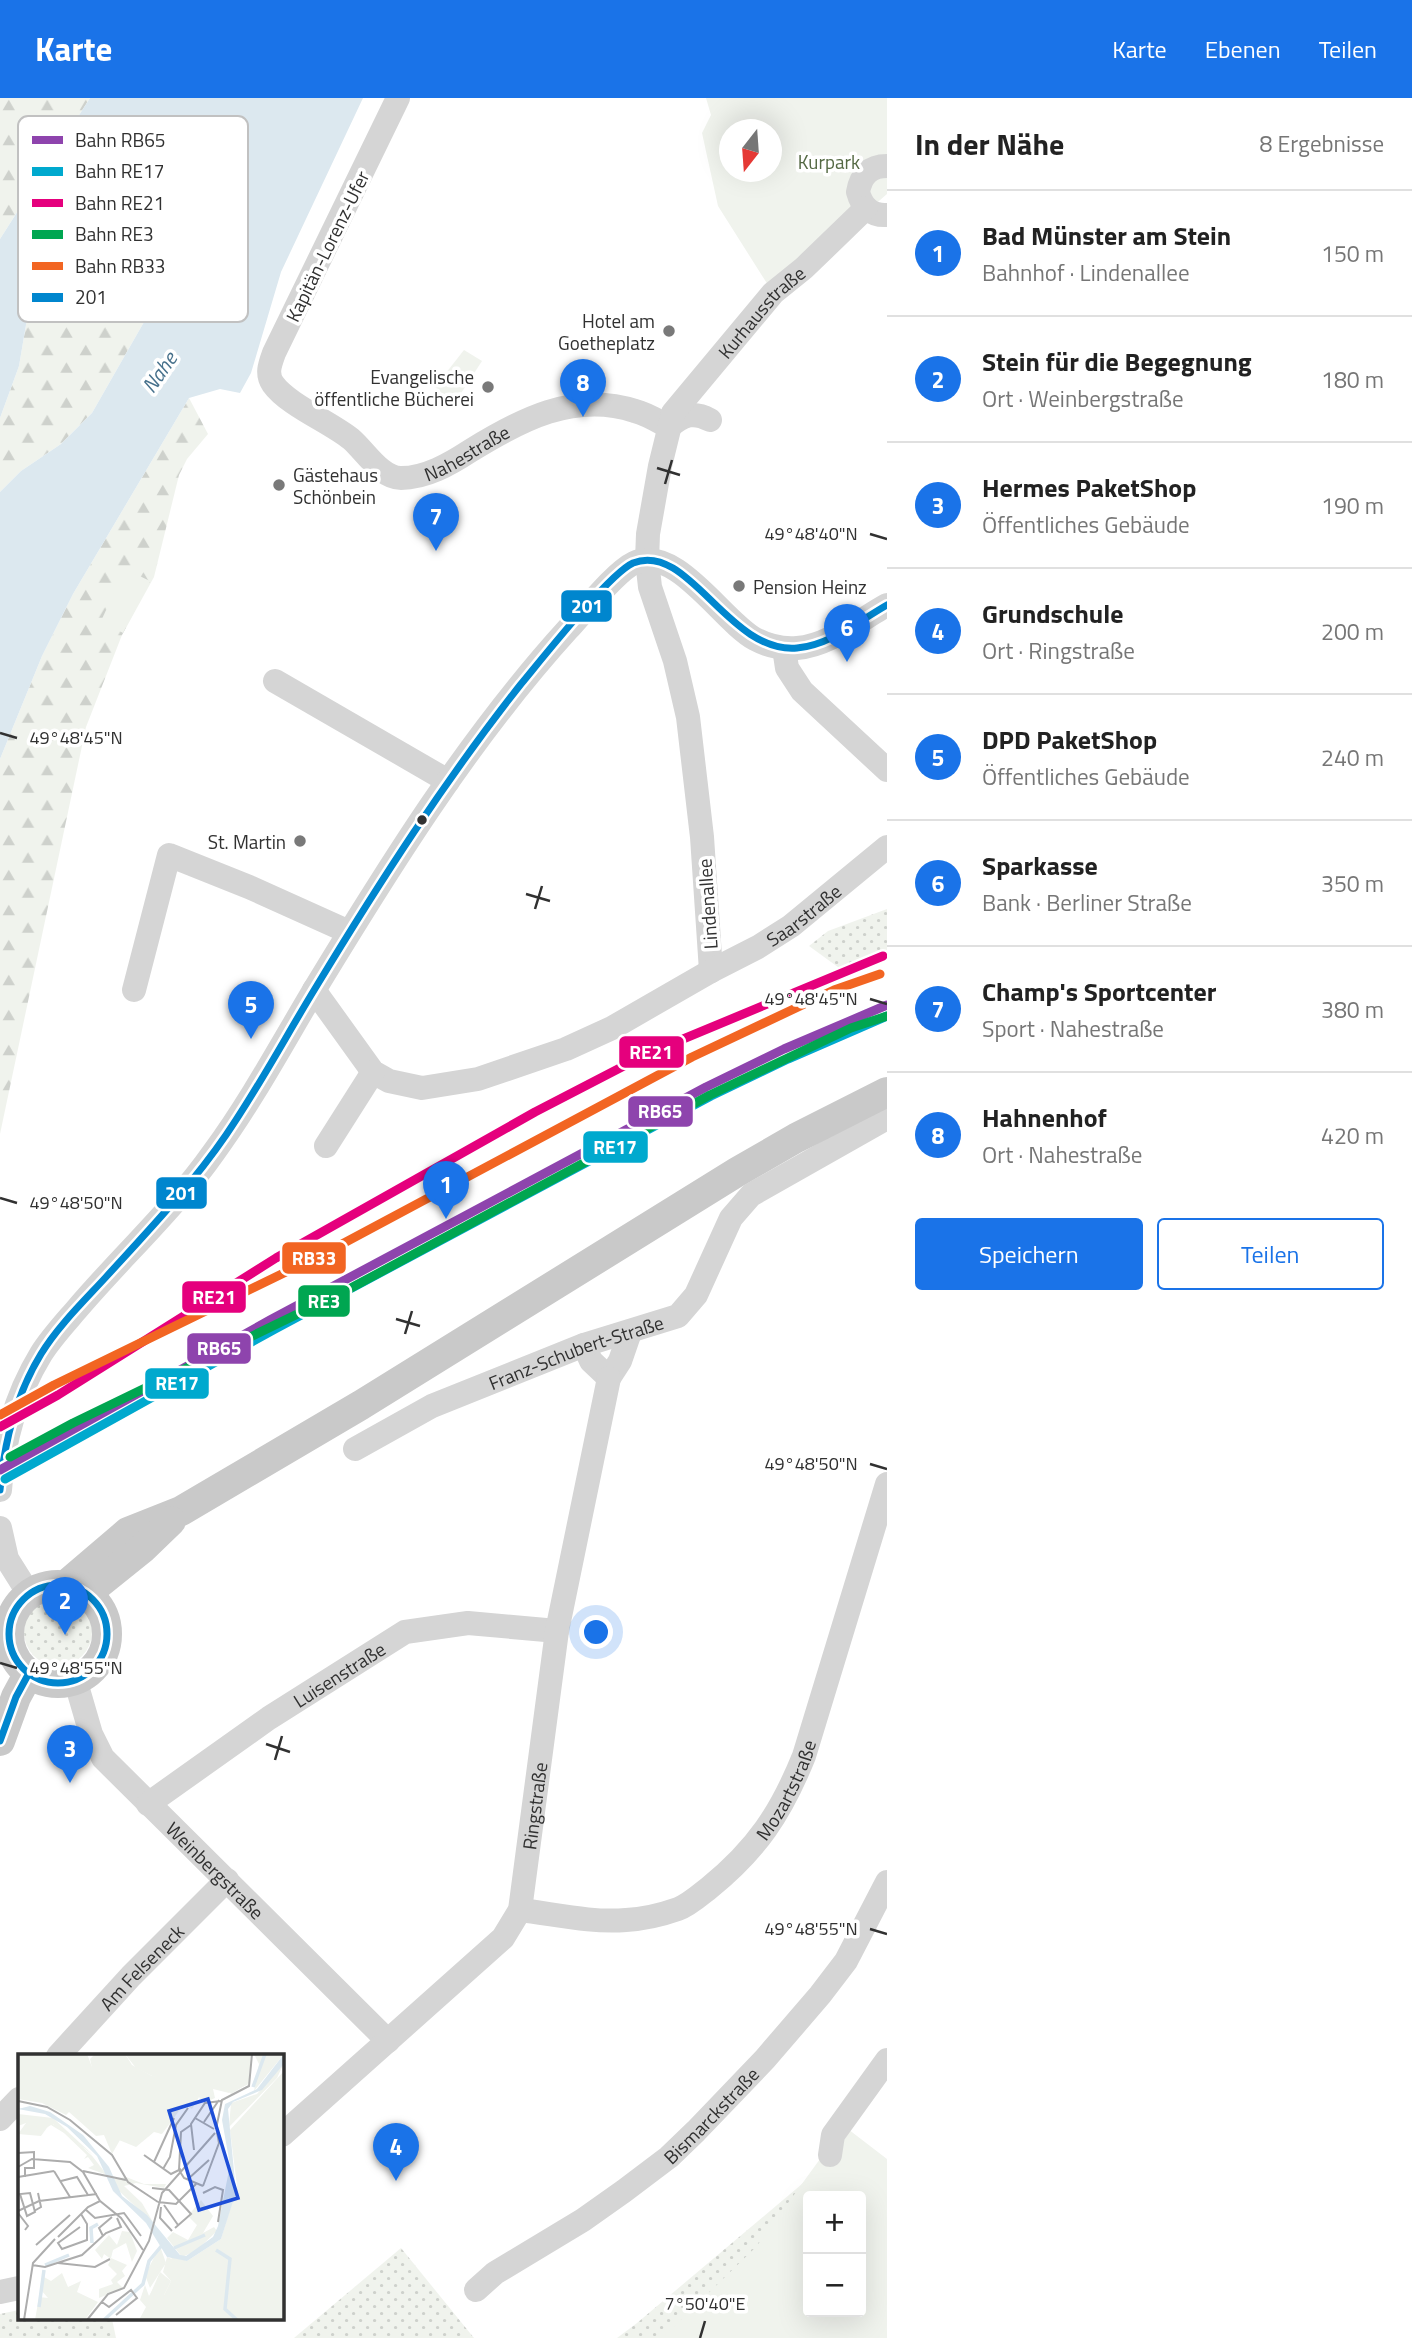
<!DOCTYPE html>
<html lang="de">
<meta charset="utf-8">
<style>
:root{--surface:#fff;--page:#f2f2f2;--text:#222;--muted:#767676;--line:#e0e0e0;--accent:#1a73e8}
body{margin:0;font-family:"Titillium Web",sans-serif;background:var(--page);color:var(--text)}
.controls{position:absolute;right:21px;bottom:21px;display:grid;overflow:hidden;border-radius:7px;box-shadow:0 7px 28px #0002}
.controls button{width:63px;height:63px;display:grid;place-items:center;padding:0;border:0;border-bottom:2px solid var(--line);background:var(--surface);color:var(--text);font:35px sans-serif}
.compass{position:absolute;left:719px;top:21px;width:63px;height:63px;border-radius:50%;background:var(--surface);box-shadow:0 7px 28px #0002;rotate:197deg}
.you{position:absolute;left:597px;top:1535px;width:24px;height:24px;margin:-18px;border:5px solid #fff;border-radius:50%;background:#1a73e8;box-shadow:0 0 0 10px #1a73e833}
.badge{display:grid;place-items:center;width:46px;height:46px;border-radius:50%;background:var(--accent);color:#fff;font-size:23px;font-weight:700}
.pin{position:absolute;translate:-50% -58px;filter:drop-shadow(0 2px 4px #0008)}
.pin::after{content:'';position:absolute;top:37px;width:24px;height:21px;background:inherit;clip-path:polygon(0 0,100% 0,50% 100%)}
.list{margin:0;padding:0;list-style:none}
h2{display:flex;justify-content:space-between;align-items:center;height:91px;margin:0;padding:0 28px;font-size:30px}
h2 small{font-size:23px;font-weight:400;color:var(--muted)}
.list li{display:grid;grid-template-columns:46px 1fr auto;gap:21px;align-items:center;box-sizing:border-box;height:126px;padding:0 28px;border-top:2px solid var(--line)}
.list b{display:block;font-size:26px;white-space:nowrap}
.list p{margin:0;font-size:23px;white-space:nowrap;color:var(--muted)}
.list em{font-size:23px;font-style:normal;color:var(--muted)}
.actions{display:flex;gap:14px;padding:21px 28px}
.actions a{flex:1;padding:16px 0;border:2px solid var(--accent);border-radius:7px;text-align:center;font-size:24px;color:var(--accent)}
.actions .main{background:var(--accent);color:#fff}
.map{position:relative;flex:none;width:887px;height:2240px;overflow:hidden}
header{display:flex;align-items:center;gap:42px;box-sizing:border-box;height:98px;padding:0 35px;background:var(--accent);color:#fff}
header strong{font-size:33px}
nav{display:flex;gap:38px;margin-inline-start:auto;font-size:24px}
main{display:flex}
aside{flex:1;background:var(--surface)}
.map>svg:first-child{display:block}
.grass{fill:url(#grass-dots);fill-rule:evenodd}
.forest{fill:url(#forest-firs)}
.green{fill:#f0f3ed;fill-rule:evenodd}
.water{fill:#dce8ef}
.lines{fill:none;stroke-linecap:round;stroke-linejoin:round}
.minor{stroke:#d5d5d5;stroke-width:24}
.major{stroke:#c9c9c9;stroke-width:30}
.rail{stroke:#bdbdbd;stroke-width:5;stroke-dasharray:7 5;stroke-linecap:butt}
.bus-1-casing{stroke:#fff;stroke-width:12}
.bus-1{stroke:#0086ce;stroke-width:7}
.rail-1-casing{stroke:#fff;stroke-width:14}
.rail-2-casing{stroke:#fff;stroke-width:14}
.rail-3-casing{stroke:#fff;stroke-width:14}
.rail-4-casing{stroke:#fff;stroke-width:14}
.rail-5-casing{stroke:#fff;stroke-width:14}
.rail-1{stroke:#8e44ad;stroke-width:9}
.rail-2{stroke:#00a9ce;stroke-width:9}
.rail-3{stroke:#e5007d;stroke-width:9}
.rail-4{stroke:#00a651;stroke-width:9}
.rail-5{stroke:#f26522;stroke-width:9}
.ticks{fill:none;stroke:#313131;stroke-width:2.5}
.poi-dot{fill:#797979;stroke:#fff;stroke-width:2.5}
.bus-dot{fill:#313131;stroke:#fff;stroke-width:2.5}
.labels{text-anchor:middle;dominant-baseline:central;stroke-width:7;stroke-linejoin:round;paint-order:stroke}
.park-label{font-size:19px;fill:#546943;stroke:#fff}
.street-label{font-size:19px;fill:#313131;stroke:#fff}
.poi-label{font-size:19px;fill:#313131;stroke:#fff;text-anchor:end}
.water-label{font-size:21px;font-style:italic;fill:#47718c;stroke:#fff}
.inset-river{fill:none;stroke:#dce8ef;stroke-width:3.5}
.inset-road{fill:none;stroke:#adadad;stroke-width:2}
.view{fill:#1d4ed8;fill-opacity:0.15;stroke:#1d4ed8;stroke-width:3.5}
.inset-edge{fill:none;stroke:#313131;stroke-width:3.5}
.key{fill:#fff;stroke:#c1c1c1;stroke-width:2}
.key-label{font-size:19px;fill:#313131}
.ticks-label{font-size:18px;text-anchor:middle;fill:#313131;stroke:#fff;stroke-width:7;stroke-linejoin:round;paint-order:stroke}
.line-badge{stroke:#fff;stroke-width:2.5}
.badge-label{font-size:19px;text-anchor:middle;font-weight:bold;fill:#fff}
</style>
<header>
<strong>Karte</strong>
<nav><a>Karte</a><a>Ebenen</a><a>Teilen</a></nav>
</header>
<main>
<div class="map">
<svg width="887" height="2240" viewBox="0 0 887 2240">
<defs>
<pattern id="grass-dots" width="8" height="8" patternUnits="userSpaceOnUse" patternTransform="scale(1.75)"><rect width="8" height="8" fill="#f0f3ed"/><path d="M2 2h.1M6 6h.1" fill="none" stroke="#ced1cc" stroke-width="1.8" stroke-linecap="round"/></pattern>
<pattern id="forest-firs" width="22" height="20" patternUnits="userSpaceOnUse" patternTransform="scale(1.75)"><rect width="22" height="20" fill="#f0f3ed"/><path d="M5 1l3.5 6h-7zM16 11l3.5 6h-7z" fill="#ced1cc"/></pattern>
</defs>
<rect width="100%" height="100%" fill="#fff"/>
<g class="grass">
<path d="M887,811V852L842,872L809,848L828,833Z"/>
<circle cx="58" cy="1534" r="34"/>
<path d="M847,2048L887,2081V2240H617L637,2225ZM808,2098H861V2214H808Z"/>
<path d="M401,2150L474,2240H294Z"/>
<path d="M19,2212V2221H112L116,2240H0V2216Z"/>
</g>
<g class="forest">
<path d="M0,0H90L0,141Z"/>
<path d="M117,60L190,125L167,172L148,217L92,315L61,346L21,373L0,394V320L19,268L35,174L74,94Z"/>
<path d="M189,300L208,336L187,361L179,377L154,479L122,537L86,629L0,1036V661L42,558L73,496Z"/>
</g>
<g class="green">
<path d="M706,0H887V96L773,195L718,108L702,35L711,17ZM730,32H772V74H730Z"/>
<path d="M464,252L482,263L454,306L435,289Z"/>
<path d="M125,471L150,483L123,535L101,523Z"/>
<path d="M844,2028L887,2061V2240H662L756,2149ZM808,2098H861V2214H808Z"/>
</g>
<path class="water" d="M90,0H363L281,174L251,275L240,295L220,291L189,300L73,496L42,558L0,661V394L21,373L61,346L92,315L148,217L167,172L190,125L117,61L74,94L35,174L19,268L0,320V141Z"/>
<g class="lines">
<g class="minor">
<path id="s1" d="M398,0L274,255C270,266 266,276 273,286C288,307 330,324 351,341C365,353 381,380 401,380C426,380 450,366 470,353C520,322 574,293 635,313C647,316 658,323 669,329"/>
<path d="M887,68C870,68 861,77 858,94C862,109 871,118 887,117"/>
<path d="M669,329C683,317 693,313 710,322"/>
<path d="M784,550L787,570L802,593L887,672"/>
<path d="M275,583L448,683"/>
<path id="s2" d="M711,873L702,739L688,619L675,563L650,489L647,462L648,436L660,368L673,315L773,195L804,170L866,110"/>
<path d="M134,892L169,757L249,789L349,834"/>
<path id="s3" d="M314,892L373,974L389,983L422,990L478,981L566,951L612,930L711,873L758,849L791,828L887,749"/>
<path d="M326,1048L373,974"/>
<path d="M584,1247L591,1263L609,1280L620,1263L630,1234"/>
<path id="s4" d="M355,1351L432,1308L584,1247L678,1218L696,1197L731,1120L751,1097L887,1020"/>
<path d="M0,1392C3,1344 16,1297 41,1256C51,1240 65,1225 77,1211C122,1158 174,1111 214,1054C252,1002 283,944 316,889C392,764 470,639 568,531C584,514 615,474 634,465C676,446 722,523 755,541C768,548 783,551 797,550C828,548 860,522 887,507"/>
<path d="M0,1430L7,1461L29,1496"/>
<path id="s5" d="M75,1581L91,1636L103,1660L388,1943"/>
<path id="s6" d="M148,1706L269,1620L405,1534L468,1525L557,1533"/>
<path id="s7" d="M520,1812C554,1816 591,1825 626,1822C644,1821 661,1817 678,1811C689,1807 700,1797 709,1790C757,1751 781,1715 804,1658L887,1386"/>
<path id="s8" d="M58,1958L131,1878L227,1782"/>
<path d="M0,2021L19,2001"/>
<path id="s9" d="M282,2037L503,1840L520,1812L557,1533L609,1280"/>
<path d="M830,2057L833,2037L887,1962"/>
<path id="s10" d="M476,2192L495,2175L583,2122L624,2093L669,2059L696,2033L765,1961L820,1897L846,1863L887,1784"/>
<path d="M0,2194L19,2190"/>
</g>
<g class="major">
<path d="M66,1487L128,1434L181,1413L361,1307L737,1074L796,1040L887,994"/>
<circle cx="58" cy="1536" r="49"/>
<path d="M89,1498L97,1487L143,1450L171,1423"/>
<path d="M0,1643L16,1599L29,1575"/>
</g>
<path class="rail" d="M849,923L887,909"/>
<defs>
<g id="bus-1">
<path d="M0,1392C4,1344 16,1297 41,1256C58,1228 84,1203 106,1179C148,1133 191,1088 226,1037C259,989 286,938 316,889C379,785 445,682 521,586C541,562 609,476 633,465C689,443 728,556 797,550C830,547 859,523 887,507"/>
<circle cx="58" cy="1536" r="49"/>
<path d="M0,1643L16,1599L29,1575"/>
</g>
</defs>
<use href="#bus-1" class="bus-1-casing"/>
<use href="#bus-1" class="bus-1"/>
<defs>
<path id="rail-1" d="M0,1372L270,1222L706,989L784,951L887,907"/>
<path id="rail-2" d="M5,1381L275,1231L711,998L788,961L887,918"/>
<path id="rail-3" d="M0,1329L58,1297L276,1160L535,1014L647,956L883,858"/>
<path id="rail-4" d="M10,1359L73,1325L349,1191L710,997L851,930L887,918"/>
<path id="rail-5" d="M0,1317L54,1287L329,1153L692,959L834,892L880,876"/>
</defs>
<use href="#rail-1" class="rail-1-casing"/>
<use href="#rail-2" class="rail-2-casing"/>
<use href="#rail-3" class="rail-3-casing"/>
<use href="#rail-4" class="rail-4-casing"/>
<use href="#rail-5" class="rail-5-casing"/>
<use href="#rail-1" class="rail-1"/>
<use href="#rail-2" class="rail-2"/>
<use href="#rail-3" class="rail-3"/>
<use href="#rail-4" class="rail-4"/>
<use href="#rail-5" class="rail-5"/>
</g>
<path class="ticks" d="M657,370L680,377M665,386L672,362M870,436L887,441M0,635L17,640M526,796L550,803M535,811L542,788M870,901L887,906M0,1100L17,1105M396,1221L420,1228M405,1236L412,1213M870,1366L887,1371M0,1565L17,1570M266,1646L290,1654M275,1662L282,1638M870,1831L887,1836M700,2240L705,2223"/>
<g class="poi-dot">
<circle cx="669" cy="233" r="7"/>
<circle cx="488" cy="289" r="7"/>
<circle cx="279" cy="387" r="7"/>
<circle cx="739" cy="488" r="7"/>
<circle cx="300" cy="743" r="7"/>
</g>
<circle class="bus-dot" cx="422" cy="722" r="6"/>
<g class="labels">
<g class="park-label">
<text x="829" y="63">Kurpark</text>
</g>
<g class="street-label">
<text transform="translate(327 148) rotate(-64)">Kapitän-Lorenz-Ufer</text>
<text stroke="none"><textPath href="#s2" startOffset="702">Kurhausstraße</textPath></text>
<text stroke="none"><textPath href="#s1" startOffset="548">Nahestraße</textPath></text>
<text transform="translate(707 806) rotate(-94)">Lindenallee</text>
<text stroke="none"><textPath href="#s3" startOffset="576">Saarstraße</textPath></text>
<text stroke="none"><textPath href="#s4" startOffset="242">Franz-Schubert-Straße</textPath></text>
<text stroke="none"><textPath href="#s6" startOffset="231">Luisenstraße</textPath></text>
<text stroke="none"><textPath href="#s7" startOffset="324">Mozartstraße</textPath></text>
<text stroke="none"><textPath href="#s9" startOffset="434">Ringstraße</textPath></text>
<text stroke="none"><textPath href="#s5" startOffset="243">Weinbergstraße</textPath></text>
<text stroke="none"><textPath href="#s8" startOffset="122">Am Felseneck</textPath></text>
<text stroke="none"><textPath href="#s10" startOffset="294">Bismarckstraße</textPath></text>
</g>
<g class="poi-label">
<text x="655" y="222">Hotel am<tspan x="655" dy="22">Goetheplatz</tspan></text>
<text x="474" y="278">Evangelische<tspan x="474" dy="22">öffentliche Bücherei</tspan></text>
<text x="293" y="376" text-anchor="start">Gästehaus<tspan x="293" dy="22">Schönbein</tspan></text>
<text x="753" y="488" text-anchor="start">Pension Heinz</text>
<text x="286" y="743">St. Martin</text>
</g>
<g class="water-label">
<text transform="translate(159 274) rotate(-55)">Nahe</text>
</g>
</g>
<g transform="translate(18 1956)">
<rect width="266" height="266" fill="#fff"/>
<path d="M77,0H107L114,11L134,22L231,30L211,39L195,35L197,44L186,49L181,43L174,55L166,50L144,80L136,78L118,93L101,86L74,14L72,5ZM0,60L35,64L75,101L35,70L28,71H31L23,82L0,80L8,69L0,72ZM108,123L126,130H148L146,134L118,129L106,132L124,149L136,170L99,135L95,125ZM142,218L153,227L146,241L131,243Z" fill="#f0f3ed"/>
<path d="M107,0H233L136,23L118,14ZM266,9L259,24L211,73L213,49L239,40ZM266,17V266H121L128,253L122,246L127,231L131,242L135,235L146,241L153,227L145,218L149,203L154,205L149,198L169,207L203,185L219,132L212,76ZM29,70L33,69L49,78L74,102L61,85L89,121L70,114L76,111L70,103L66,105L69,101L46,79L33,71L25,76ZM104,177L112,178L119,197L114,208L108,189L95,196L93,204L109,211L104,217L107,222L99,228L105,234L81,244V235L95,230L93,226L99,220L90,211L93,205L86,200L84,205L77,196L91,181L99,191ZM44,219L50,233L63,227L59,238L80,248L67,266H17L21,243L30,244L23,236L26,223L33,227Z" fill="#f0f3ed"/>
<path d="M0,0H69L80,28L98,54L137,23L145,7L174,6L185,0H233L231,29L213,40L210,34H193L183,44L172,37L143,80L128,72L108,87L102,86L94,100L86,81L78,82L51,58L48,61L24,49L0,45ZM236,0H266L236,37L241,10ZM183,146L195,162L185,179L196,173L199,177L178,197L164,203L149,184L155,178L170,186L179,171L170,162ZM142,192L148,209L132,234L127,221Z" fill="#f0f3ed"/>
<path d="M266,0L265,11L244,36L215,48L210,55L218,138L203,185L169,207L149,203L128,169L95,137L79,102L49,73L27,60L0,55L12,52L32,58L65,81L91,113L104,142L129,161L162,201L168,202L195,183L200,172L212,111L204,66L207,50L239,35Z" fill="#dce8ef"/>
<path class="inset-river" d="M235,33L247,0M74,189L73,174L80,170M156,194L187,181M198,196L212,205L207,255L219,266M27,211L51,201M21,253L26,216M86,266L125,230L131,207L145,190"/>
<path class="inset-road" d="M0,47L29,53L52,66L94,101L110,128L140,148M177,64L196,75M186,68L201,46M173,71L163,78L161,116L166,124L185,132M198,75L204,46L231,32L234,0M176,96L173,70L187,49L203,47M0,99L16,98V114H7V123M126,101L153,120L163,115M136,108L156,64M0,113L14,105L52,108L65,118L82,147M145,115L152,103L158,71L170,54M36,117L52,143M65,117L108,126M0,123L36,117M170,125L191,106M43,127L59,123L70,141M185,132L201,89L199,78M134,134L151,136L173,160L157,174M12,139L17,158L9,162L2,140ZM185,139L197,133L205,136L200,168M140,148L158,150L178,130M146,151L160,171M143,153L142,164L154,177M67,155L77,164L106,159L123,182M0,157L21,147L79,140M16,157L23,153L20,139M0,159L10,172L7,176M62,173L40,189L44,195L69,186V170L63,160M85,182L81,174L94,163M40,183L70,153L82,147L103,164L125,196M18,191L52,161M40,209L77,213L92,205M14,211L27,213L64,201L88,179L103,173L99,164M84,248L91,253L113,236L119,244L98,261M6,266L15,209L37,185M69,266L90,240L106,234L131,187L144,139L197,79"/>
<path class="view" d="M190,45L220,144L181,156L151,57Z"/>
<rect width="266" height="266" class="inset-edge"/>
</g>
<rect x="18" y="18" width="230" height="206" rx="10" class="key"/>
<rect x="32" y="38" width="31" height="8" fill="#8e44ad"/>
<rect x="32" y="69" width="31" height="9" fill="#00a9ce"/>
<rect x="32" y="101" width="31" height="8" fill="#e5007d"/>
<rect x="32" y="132" width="31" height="9" fill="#00a651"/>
<rect x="32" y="164" width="31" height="8" fill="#f26522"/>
<rect x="32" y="195" width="31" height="9" fill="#0086ce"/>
<g class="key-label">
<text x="75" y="49">Bahn RB65</text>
<text x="75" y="80">Bahn RE17</text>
<text x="75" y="112">Bahn RE21</text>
<text x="75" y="143">Bahn RE3</text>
<text x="75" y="175">Bahn RB33</text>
<text x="75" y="206">201</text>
</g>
<g class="ticks-label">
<text x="811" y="442">49°48'40"N</text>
<text x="76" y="646">49°48'45"N</text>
<text x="811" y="907">49°48'45"N</text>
<text x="76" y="1111">49°48'50"N</text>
<text x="811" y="1372">49°48'50"N</text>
<text x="76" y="1576">49°48'55"N</text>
<text x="811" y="1837">49°48'55"N</text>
<text x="705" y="2212">7°50'40"E</text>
</g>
<g class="line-badge">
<rect x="560" y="491" width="53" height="34" rx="7" fill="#0086ce"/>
<rect x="618" y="937" width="67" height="34" rx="7" fill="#e5007d"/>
<rect x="627" y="997" width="67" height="33" rx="7" fill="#8e44ad"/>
<rect x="582" y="1032" width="67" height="34" rx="7" fill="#00a9ce"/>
<rect x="155" y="1078" width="53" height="34" rx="7" fill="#0086ce"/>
<rect x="281" y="1143" width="66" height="34" rx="7" fill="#f26522"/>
<rect x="181" y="1182" width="66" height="34" rx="7" fill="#e5007d"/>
<rect x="297" y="1186" width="54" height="34" rx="7" fill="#00a651"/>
<rect x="186" y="1234" width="66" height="33" rx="7" fill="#8e44ad"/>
<rect x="144" y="1269" width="66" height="33" rx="7" fill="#00a9ce"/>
</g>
<g class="badge-label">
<text x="587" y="515">201</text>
<text x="651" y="961">RE21</text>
<text x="660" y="1020">RB65</text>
<text x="615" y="1056">RE17</text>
<text x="181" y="1102">201</text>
<text x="314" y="1167">RB33</text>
<text x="214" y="1206">RE21</text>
<text x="324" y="1210">RE3</text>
<text x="219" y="1257">RB65</text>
<text x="177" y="1292">RE17</text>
</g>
</svg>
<div class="controls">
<button>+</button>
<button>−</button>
</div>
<svg class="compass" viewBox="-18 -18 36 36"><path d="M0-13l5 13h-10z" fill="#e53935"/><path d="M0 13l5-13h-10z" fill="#767676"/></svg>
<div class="you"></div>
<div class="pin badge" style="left:446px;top:1121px">1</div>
<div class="pin badge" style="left:65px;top:1537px">2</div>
<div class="pin badge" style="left:70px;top:1685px">3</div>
<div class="pin badge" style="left:396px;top:2083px">4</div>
<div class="pin badge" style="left:251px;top:941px">5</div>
<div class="pin badge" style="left:847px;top:564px">6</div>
<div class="pin badge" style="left:436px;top:453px">7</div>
<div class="pin badge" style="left:583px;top:319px">8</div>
</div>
<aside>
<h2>In der Nähe<small>8 Ergebnisse</small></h2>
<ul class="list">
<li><span class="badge">1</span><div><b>Bad Münster am Stein</b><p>Bahnhof · Lindenallee</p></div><em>150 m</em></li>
<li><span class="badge">2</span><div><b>Stein für die Begegnung</b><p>Ort · Weinbergstraße</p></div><em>180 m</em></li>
<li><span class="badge">3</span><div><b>Hermes PaketShop</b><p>Öffentliches Gebäude</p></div><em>190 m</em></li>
<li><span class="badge">4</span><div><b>Grundschule</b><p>Ort · Ringstraße</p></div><em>200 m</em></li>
<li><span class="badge">5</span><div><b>DPD PaketShop</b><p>Öffentliches Gebäude</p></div><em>240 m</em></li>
<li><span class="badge">6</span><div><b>Sparkasse</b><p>Bank · Berliner Straße</p></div><em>350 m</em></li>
<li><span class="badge">7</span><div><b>Champ's Sportcenter</b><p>Sport · Nahestraße</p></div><em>380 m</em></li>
<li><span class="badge">8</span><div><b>Hahnenhof</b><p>Ort · Nahestraße</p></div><em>420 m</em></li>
</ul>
<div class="actions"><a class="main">Speichern</a><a>Teilen</a></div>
</aside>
</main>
